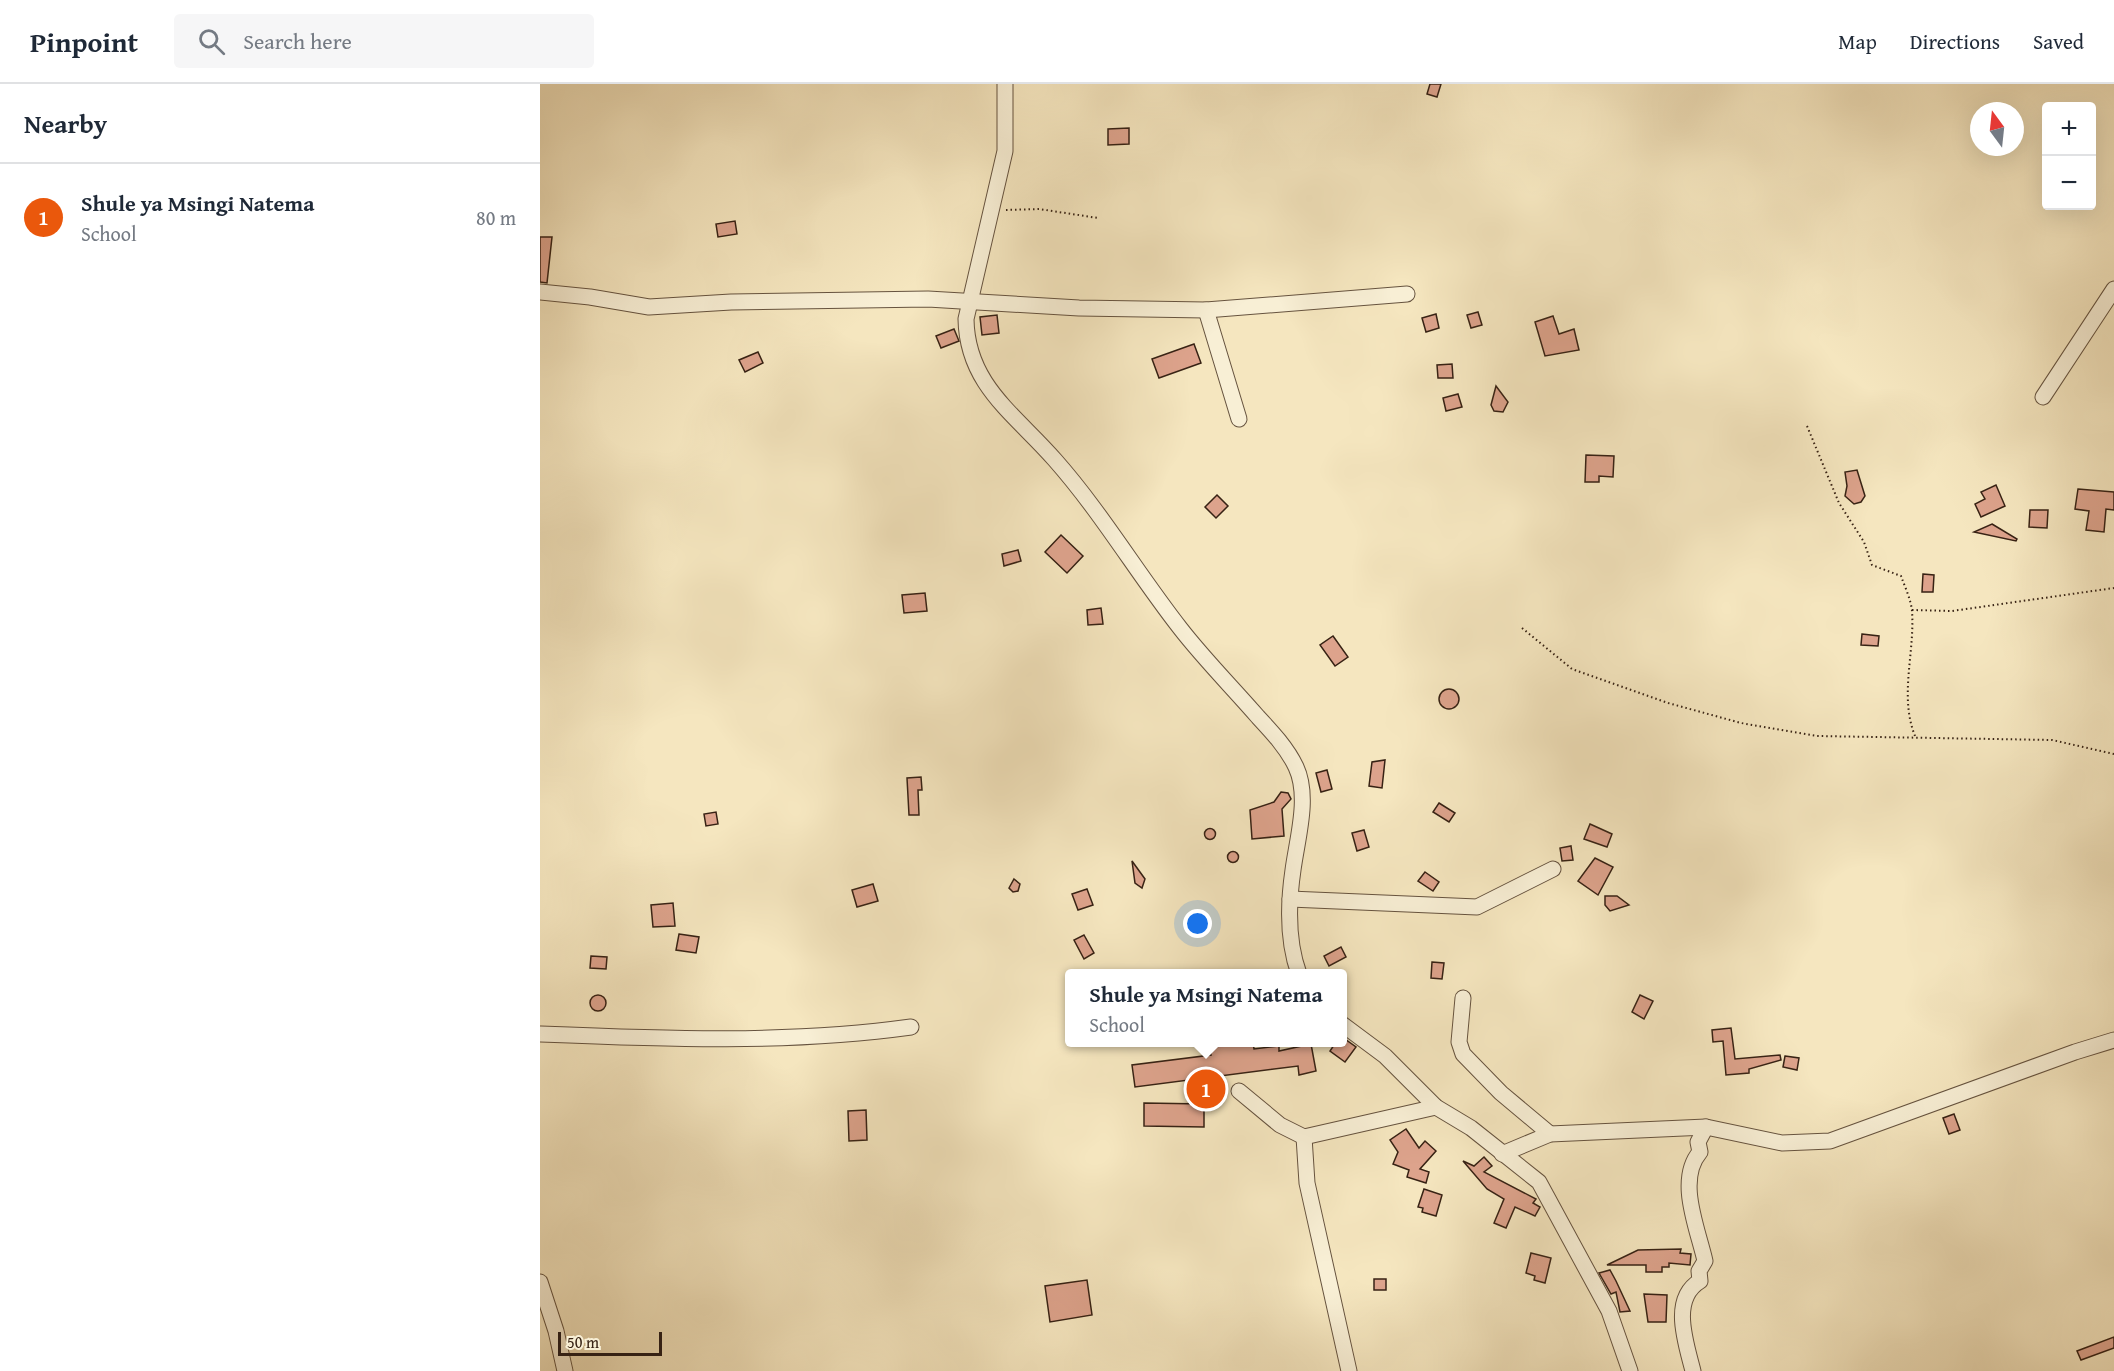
<!DOCTYPE html>
<meta charset="utf-8">
<style>
:root{--surface:#fff;--page:#f6f6f7;--text:#1f2937;--muted:#747a83;--line:#e0e1e3;--accent:#ea580c}
body{margin:0;font-family:"Gentium Book Plus",serif;background:var(--page);color:var(--text)}
.controls{position:absolute;right:18px;top:18px;display:grid;overflow:hidden;border-radius:6px;box-shadow:0 6px 24px #0002}
.controls button{width:54px;height:54px;display:grid;place-items:center;padding:0;border:0;border-bottom:2px solid var(--line);background:var(--surface);color:var(--text);font:30px sans-serif}
.compass{position:absolute;left:1430px;top:18px;width:54px;height:54px;border-radius:50%;background:var(--surface);box-shadow:0 6px 24px #0002;rotate:345deg}
.scale{position:absolute;left:18px;bottom:15px;width:104px;box-sizing:border-box;padding-left:6px;border:3px solid #372214;border-top:0;font-size:16px;line-height:21px;white-space:nowrap;color:#372214;-webkit-text-stroke:4px #f8efd5;paint-order:stroke}
.you{position:absolute;left:658px;top:840px;width:21px;height:21px;margin:-15px;border:4px solid #fff;border-radius:50%;background:#1a73e8;box-shadow:0 0 0 9px #1a73e833}
.badge{display:grid;place-items:center;width:39px;height:39px;border-radius:50%;background:var(--accent);color:#fff;font-size:20px;font-weight:700}
.pin{position:absolute;translate:-50% -50%;border:3px solid #fff;box-shadow:0 2px 6px #0006}
.popup{position:absolute;left:525px;top:885px;width:282px;height:78px;box-sizing:border-box;display:grid;place-content:center;border-radius:6px;background:var(--surface);filter:drop-shadow(0 2px 4px #0005);font-size:20px;white-space:nowrap;color:var(--muted)}
.popup b{font-size:22px;color:var(--text)}
.popup::after{content:'';position:absolute;left:50%;top:100%;margin-left:-12px;border:12px solid transparent;border-top-color:var(--surface)}
.list{margin:0;padding:0;list-style:none}
h2{display:flex;justify-content:space-between;align-items:center;height:78px;margin:0;padding:0 24px;font-size:26px}
h2 small{font-size:20px;font-weight:400;color:var(--muted)}
.list li{display:grid;grid-template-columns:39px 1fr auto;gap:18px;align-items:center;box-sizing:border-box;height:108px;padding:0 24px;border-top:2px solid var(--line)}
.list b{display:block;font-size:22px;white-space:nowrap}
.list p{margin:0;font-size:20px;white-space:nowrap;color:var(--muted)}
.list em{font-size:20px;font-style:normal;color:var(--muted)}
.icon{flex:none;width:33px;height:33px;fill:none;stroke:currentColor;stroke-width:2;stroke-linecap:round;stroke-linejoin:round}
.map{position:relative;flex:none;width:1574px;height:1287px;overflow:hidden}
header{display:flex;align-items:center;gap:36px;box-sizing:border-box;height:84px;padding:0 30px;background:var(--surface);border-bottom:2px solid var(--line)}
header strong{font-size:28px}
nav{display:flex;gap:33px;margin-inline-start:auto;font-size:21px}
.search{width:420px;height:54px;background:var(--page);display:flex;align-items:center;gap:15px;box-sizing:border-box;padding:0 21px;border-radius:6px;color:var(--muted);font-size:22px}
main{display:flex}
aside{flex:1;background:var(--surface)}
.map>svg:first-child{display:block}
.building{fill:#dda38c;stroke:#372214;stroke-width:1.5}
.lines{fill:none;stroke-linecap:round;stroke-linejoin:round}
.street-casing{stroke:#66533f;stroke-width:17}
.path{stroke:#372214;stroke-width:2;stroke-dasharray:1.5 3;stroke-linecap:butt}
.street{stroke:#f8efd5;stroke-width:15}
</style>
<header>
<strong>Pinpoint</strong>
<div class="search"><svg class="icon" aria-label="search" viewBox="0 0 24 24"><circle cx="10" cy="10" r="6"/><path d="M15 15l6 6"/></svg>Search here</div>
<nav><a>Map</a><a>Directions</a><a>Saved</a></nav>
</header>
<main>
<aside>
<h2>Nearby<small></small></h2>
<ul class="list">
<li><span class="badge">1</span><div><b>Shule ya Msingi Natema</b><p>School</p></div><em>80 m</em></li>
</ul>
</aside>
<div class="map">
<svg width="1574" height="1287" viewBox="0 0 1574 1287">
<rect width="100%" height="100%" fill="#f5e6bf"/>
<filter id="stains"><feTurbulence type="fractalNoise" baseFrequency=".00333" numOctaves="4"/><feColorMatrix values="0 0 0 0 .2 0 0 0 0 .09 0 0 0 0 .02 0 0 0 .5 -.17"/></filter>
<radialGradient id="worn" r=".72"><stop offset=".6" stop-color="#630" stop-opacity="0"/><stop offset="1" stop-color="#630" stop-opacity=".3"/></radialGradient>
<g class="building">
<path d="M890,0H901L897,13L887,10Z"/>
<path d="M589,44V60L568,61V45Z"/>
<path d="M195,137L197,150L178,153L176,140Z"/>
<path d="M0,153H12L7,199L0,198Z"/>
<path d="M938,228L942,241L931,244L927,231Z"/>
<path d="M896,230L899,244L886,248L882,234Z"/>
<path d="M457,231L459,249L442,251L440,233Z"/>
<path d="M1013,232L1019,250L1034,245L1039,266L1005,272L995,238Z"/>
<path d="M414,245L419,257L401,264L396,252Z"/>
<path d="M654,260L661,279L619,294L612,275Z"/>
<path d="M218,268L223,279L205,288L199,276Z"/>
<path d="M912,280L913,294H898L897,281Z"/>
<path d="M956,302L968,318L963,328L954,327L951,321Z"/>
<path d="M918,310L922,323L906,327L903,314Z"/>
<path d="M1046,371L1074,372L1073,393L1059,392V398H1045Z"/>
<path d="M1317,386L1325,412L1321,418L1314,420L1305,412L1307,402L1305,388Z"/>
<path d="M1456,401L1465,422L1441,433L1435,420L1445,415L1441,408Z"/>
<path d="M1538,405L1574,408V426L1566,425L1564,448L1546,446L1549,427L1535,425Z"/>
<path d="M677,411L688,422L676,434L665,423Z"/>
<path d="M1490,426H1508L1507,444L1489,443Z"/>
<path d="M1452,440L1477,455L1476,457L1434,448Z"/>
<path d="M521,451L543,472L527,489L505,468Z"/>
<path d="M478,466L481,477L464,482L462,470Z"/>
<path d="M1383,490L1394,491L1393,508H1382Z"/>
<path d="M385,509L387,527L364,529L362,511Z"/>
<path d="M561,524L563,540L548,541L547,526Z"/>
<path d="M1322,550L1339,552L1338,562L1321,561Z"/>
<path d="M793,552L808,573L795,582L780,561Z"/>
<circle cx="909" cy="615" r="10"/>
<path d="M845,676L842,704L829,702L832,678Z"/>
<path d="M787,686L792,705L781,708L776,689Z"/>
<path d="M381,693L382,706H378L379,731H369L367,694Z"/>
<path d="M741,708L748,709L751,715L742,725L744,752L712,755L710,726L734,718Z"/>
<path d="M899,719L915,729L909,738L893,728Z"/>
<path d="M176,728L178,740L166,742L164,730Z"/>
<path d="M1050,740L1072,750L1067,763L1044,755Z"/>
<circle cx="670" cy="750" r="5.5"/>
<path d="M824,746L829,763L817,767L812,749Z"/>
<path d="M1031,762L1033,776L1022,777L1020,764Z"/>
<circle cx="693" cy="773" r="5.5"/>
<path d="M1055,774L1073,783L1058,811L1038,797Z"/>
<path d="M592,777L605,795L602,804L595,799Z"/>
<path d="M885,788L899,798L893,807L878,797Z"/>
<path d="M474,795L480,800L478,807L473,808L469,804Z"/>
<path d="M333,800L338,817L317,823L312,806Z"/>
<path d="M547,805L553,821L538,826L532,810Z"/>
<path d="M1065,812H1077L1089,821L1070,827L1065,821Z"/>
<path d="M133,819L135,842L113,843L111,821Z"/>
<path d="M139,850L159,853L156,869L136,866Z"/>
<path d="M544,851L554,869L544,875L534,856Z"/>
<path d="M801,863L806,873L789,882L784,872Z"/>
<path d="M51,872L67,873L66,885L50,884Z"/>
<path d="M892,878L904,879L902,895L891,894Z"/>
<circle cx="58" cy="919" r="8"/>
<path d="M1100,911L1113,917L1104,935L1092,928Z"/>
<path d="M1191,944L1195,975L1240,971L1241,976L1209,985V989L1186,991L1183,957L1173,958L1172,946Z"/>
<path d="M802,953L816,963L805,978L790,967L796,958H802Z"/>
<path d="M668,958H713L714,965L739,962V967L771,960L776,987L759,991L758,982L595,1003L592,981L671,971Z"/>
<path d="M1245,972L1259,974L1257,986L1243,983Z"/>
<path d="M604,1019L664,1020V1043L604,1042Z"/>
<path d="M326,1026L327,1056L309,1057L308,1027Z"/>
<path d="M1414,1030L1420,1046L1409,1050L1403,1034Z"/>
<path d="M866,1045L879,1064L885,1057L896,1067L880,1085L889,1088L886,1099L867,1093L869,1086L853,1080L858,1068L850,1056Z"/>
<path d="M944,1073L952,1082L944,1088L996,1115L993,1119L1000,1123L995,1132L975,1123L966,1144L954,1139L964,1115L947,1105L923,1077L934,1082Z"/>
<path d="M884,1105L902,1111L896,1132L882,1128L883,1124L878,1123Z"/>
<path d="M1141,1165L1140,1169L1151,1170L1150,1181L1129,1179V1183H1122V1188H1106V1181H1067L1098,1166Z"/>
<path d="M991,1169L1011,1174L1005,1199L994,1196L995,1192L986,1189Z"/>
<path d="M1070,1186L1076,1197L1090,1227L1080,1228L1076,1208L1071,1210L1059,1189Z"/>
<rect x="834" y="1195" width="12" height="11"/>
<path d="M547,1196L552,1231L510,1238L505,1202Z"/>
<path d="M1104,1210L1127,1211L1126,1238H1108Z"/>
<path d="M1574,1253V1264L1541,1276L1537,1267Z"/>
</g>
<g class="lines">
<defs>
<g id="street">
<path d="M465,0V67L426,235C427,301 475,330 515,376C561,428 597,489 640,544C664,575 692,603 718,633C732,648 747,664 756,683C770,713 757,755 753,786C748,820 747,857 759,890"/>
<path d="M0,208L50,213L109,223L191,218L388,215L539,224L666,226L867,210"/>
<path d="M666,226L699,335"/>
<path d="M1503,313L1574,205"/>
<path d="M750,815L937,823L1013,785"/>
<path d="M923,914L919,958L923,970L961,1009L1010,1050"/>
<path d="M802,940L845,972L896,1023L931,1044L999,1098L1069,1227L1090,1287"/>
<path d="M0,950C124,955 247,960 371,943"/>
<path d="M699,1007L740,1041L764,1053L896,1023"/>
<path d="M764,1053L767,1099L809,1287"/>
<path d="M962,1070L1010,1050L1166,1043L1242,1059L1290,1057L1535,968L1574,956"/>
<path d="M0,1198L16,1247L25,1287"/>
<path d="M1153,1287C1146,1259 1130,1215 1160,1197L1159,1187L1165,1177C1158,1145 1136,1096 1160,1068L1158,1058L1166,1043"/>
</g>
</defs>
<use href="#street" class="street-casing"/>
<g class="path">
<path d="M466,126L499,125L558,134"/>
<path d="M1267,342L1299,419L1324,458L1332,481L1361,492C1365,503 1371,516 1372,527C1375,569 1359,612 1375,652"/>
<path d="M1372,526L1412,527L1574,504"/>
<path d="M982,544L1032,585L1128,619L1201,639L1277,652L1512,656L1574,670"/>
</g>
<use href="#street" class="street"/>
</g>
<rect width="100%" height="100%" filter="url(#stains)"/>
<rect width="100%" height="100%" fill="url(#worn)"/>
</svg>
<div class="controls">
<button>+</button>
<button>−</button>
</div>
<svg class="compass" viewBox="-18 -18 36 36"><path d="M0-13l5 13h-10z" fill="#e53935"/><path d="M0 13l5-13h-10z" fill="#747a83"/></svg>
<div class="scale">50 m</div>
<div class="you"></div>
<div class="pin badge" style="left:666px;top:1005px">1</div>
<div class="popup"><b>Shule ya Msingi Natema</b>School</div>
</div>
</main>
